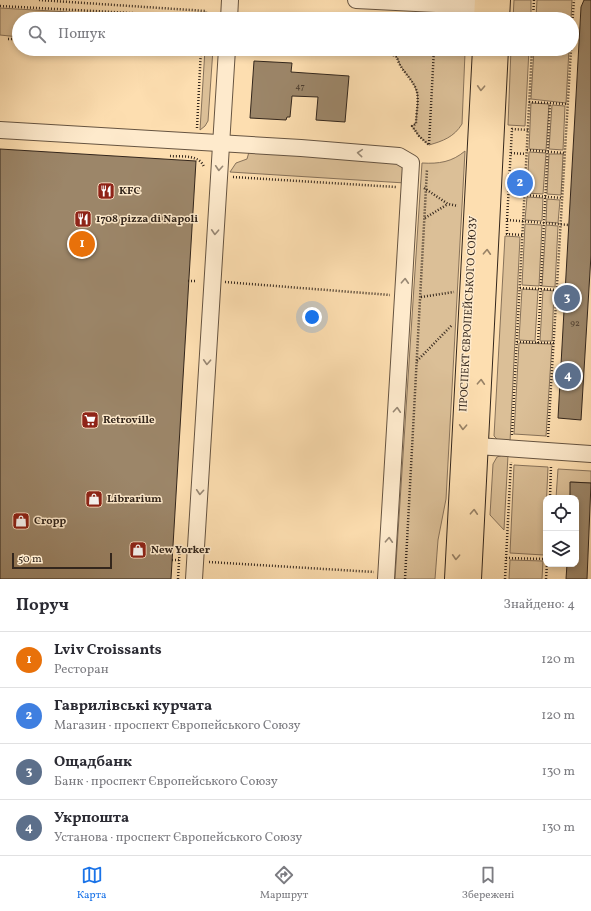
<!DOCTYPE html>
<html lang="uk">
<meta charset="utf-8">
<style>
:root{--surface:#fff;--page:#f7f7f7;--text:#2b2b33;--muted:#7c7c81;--line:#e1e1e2;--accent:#1a73e8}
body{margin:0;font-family:Vollkorn,serif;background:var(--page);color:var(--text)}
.controls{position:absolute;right:12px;bottom:12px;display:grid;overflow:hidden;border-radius:8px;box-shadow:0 2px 6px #0003}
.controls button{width:36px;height:36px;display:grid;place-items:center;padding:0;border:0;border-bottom:1px solid var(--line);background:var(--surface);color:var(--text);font:20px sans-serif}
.scale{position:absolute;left:12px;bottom:10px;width:100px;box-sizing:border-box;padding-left:4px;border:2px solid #33261c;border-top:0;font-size:11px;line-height:14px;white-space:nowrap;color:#33261c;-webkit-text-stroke:3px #feeacc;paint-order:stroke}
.you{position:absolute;left:312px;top:317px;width:14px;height:14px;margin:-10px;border:3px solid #fff;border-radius:50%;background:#1a73e8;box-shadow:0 0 0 6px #1a73e833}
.badge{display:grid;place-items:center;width:26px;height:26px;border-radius:50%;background:var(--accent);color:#fff;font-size:13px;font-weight:700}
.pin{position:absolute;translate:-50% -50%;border:2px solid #fff;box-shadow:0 1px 4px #0006}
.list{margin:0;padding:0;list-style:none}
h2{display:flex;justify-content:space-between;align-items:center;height:52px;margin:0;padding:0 16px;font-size:17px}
h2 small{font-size:13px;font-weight:400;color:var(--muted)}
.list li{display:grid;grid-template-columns:26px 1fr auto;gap:12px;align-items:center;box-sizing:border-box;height:56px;padding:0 16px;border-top:1px solid var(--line)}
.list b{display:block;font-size:15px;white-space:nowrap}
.list p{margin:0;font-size:13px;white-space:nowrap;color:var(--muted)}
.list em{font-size:13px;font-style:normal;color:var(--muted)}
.icon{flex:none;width:22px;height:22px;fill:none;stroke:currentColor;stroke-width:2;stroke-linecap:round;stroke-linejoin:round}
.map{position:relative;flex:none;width:591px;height:579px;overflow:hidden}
.search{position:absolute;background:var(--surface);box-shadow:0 2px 6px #0003;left:12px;right:12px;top:12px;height:44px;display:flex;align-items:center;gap:10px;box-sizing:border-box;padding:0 14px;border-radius:22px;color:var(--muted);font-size:15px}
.sheet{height:276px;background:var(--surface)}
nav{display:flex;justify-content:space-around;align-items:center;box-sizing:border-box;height:56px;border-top:1px solid var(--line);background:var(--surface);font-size:11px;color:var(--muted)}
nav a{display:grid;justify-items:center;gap:2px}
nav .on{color:var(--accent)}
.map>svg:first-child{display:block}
.green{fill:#dbbf97;stroke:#87725a}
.building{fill:#9c8669;stroke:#33261c}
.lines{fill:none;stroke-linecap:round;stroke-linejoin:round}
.minor-casing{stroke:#665441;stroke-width:18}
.major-casing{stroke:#33261c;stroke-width:22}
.path{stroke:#33261c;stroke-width:2.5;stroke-dasharray:1 2;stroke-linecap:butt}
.minor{stroke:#feeacc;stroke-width:16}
.major{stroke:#fddeb0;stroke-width:20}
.oneway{stroke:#988266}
.oneway2{stroke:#988874}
.labels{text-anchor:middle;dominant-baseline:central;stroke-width:3;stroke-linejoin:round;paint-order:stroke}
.number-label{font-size:9px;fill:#4d3e2f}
.poi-label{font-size:11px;font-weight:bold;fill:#33261c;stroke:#feeacc;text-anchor:start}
.street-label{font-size:11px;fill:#33261c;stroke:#feeacc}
</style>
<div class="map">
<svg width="591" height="579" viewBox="0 0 591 579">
<rect width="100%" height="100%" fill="#fddeb0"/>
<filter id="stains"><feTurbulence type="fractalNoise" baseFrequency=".005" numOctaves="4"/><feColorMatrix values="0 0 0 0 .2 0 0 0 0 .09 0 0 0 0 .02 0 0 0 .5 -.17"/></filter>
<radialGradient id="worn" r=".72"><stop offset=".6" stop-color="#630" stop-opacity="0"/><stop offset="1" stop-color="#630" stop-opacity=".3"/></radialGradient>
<g class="green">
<path d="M514,0H531V19H513Z"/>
<path d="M537,0H572L571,19H536Z"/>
<path d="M0,8L188,19H19V37L0,35Z"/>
<path d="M205,49H213L208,121L205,126L200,130Z"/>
<path d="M387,49H464L465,53L462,124C454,137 443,141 429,145L419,136L412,126L416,123C416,114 419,101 417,92C413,78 400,70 397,57L387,52Z"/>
<path d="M511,49H529L525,126L508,125Z"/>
<path d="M534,49H569L566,103L531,99Z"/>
<path d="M531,103L549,104L546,150L529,149Z"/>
<path d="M552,105L565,106L563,150L549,149Z"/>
<path d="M465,151L446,499L438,540L435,579H395L422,163C439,164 452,162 465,151Z"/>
<path d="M249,152L400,161L405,165V183L230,172L236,163L247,159Z"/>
<path d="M529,152L546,153L543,194L527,193Z"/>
<path d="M549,154H563L561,195L547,194Z"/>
<path d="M527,197L543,198L542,221L525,220Z"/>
<path d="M547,199L560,200L558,223L546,222Z"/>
<path d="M525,224L542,225L539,286L522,285Z"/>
<path d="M546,225L558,226L555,287L542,286Z"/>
<path d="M505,236L520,237L510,442L498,440L494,436Z"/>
<path d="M522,289L538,290L535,341L519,340Z"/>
<path d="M543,290L554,291L552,341H540Z"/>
<path d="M519,343L552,344L546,436L514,434Z"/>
<path d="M503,455H508L504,530L490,515L493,464L497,457Z"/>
<path d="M514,465L548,467L544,555L510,553Z"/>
<path d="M558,469L591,471V483L571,482L570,498H556Z"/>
<path d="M510,560L543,561L542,579H509Z"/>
</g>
<g class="building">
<path d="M584,0H591V255L581,420L558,418L581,7Z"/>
<path d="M254,61L292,63L291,72L349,76L345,122L316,120L318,97L292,96L290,117H287L286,120L250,118Z"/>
<path d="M0,149L196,161L171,579H0Z"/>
<path d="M570,482L591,483L587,579H566L567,564H576V498H570Z"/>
</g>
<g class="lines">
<defs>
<g id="minor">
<path d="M356,0L496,7"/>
<path d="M229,19L230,0"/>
<path d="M0,130L301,148L399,156L411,163L386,579"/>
<path d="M477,446L591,454"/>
<path d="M194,579L227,49"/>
</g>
<g id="major">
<path d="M484,19L485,0"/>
<path d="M499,19L500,0"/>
<path d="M455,579L483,49"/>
<path d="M471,579L498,49"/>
</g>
</defs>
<use href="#minor" class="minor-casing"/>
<use href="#major" class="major-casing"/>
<g class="path">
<path d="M39,0L206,11V19"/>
<path d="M0,6L206,17"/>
<path d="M212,18V19"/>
<path d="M533,19L534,0"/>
<path d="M572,27L574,0"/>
<path d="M8,39H19"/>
<path d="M346,49L387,52L397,57C400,71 413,78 417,92C419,101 416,114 416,124L412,126L419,136L429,145"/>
<path d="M529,102L567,104"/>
<path d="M197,128L201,49"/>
<path d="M429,144L434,49"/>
<path d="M527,150L564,153"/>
<path d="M511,153L526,154"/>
<path d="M170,156C182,157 199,154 204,167"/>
<path d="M510,173L525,174"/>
<path d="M233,177L396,187"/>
<path d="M424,188L448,204L458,206"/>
<path d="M524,195L562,198"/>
<path d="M425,218L448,204"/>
<path d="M507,220L569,225"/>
<path d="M522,235L507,234V220L512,129L528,130"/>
<path d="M188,281H197"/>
<path d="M225,282L390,295"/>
<path d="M520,288L557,290"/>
<path d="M421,297L454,292"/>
<path d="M517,342L554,343"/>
<path d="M538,343L550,103"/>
<path d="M417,361L452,325"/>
<path d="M512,435L532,49"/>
<path d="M548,437L571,49"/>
<path d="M550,498L551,465"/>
<path d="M506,558L546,559"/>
<path d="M172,560H179"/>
<path d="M209,562L374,572"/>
<path d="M178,579L180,544"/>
<path d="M405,579L427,169"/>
<path d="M505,579L511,462"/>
<path d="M546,579L547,564"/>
</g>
<use href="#minor" class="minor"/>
<use href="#major" class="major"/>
</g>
<defs><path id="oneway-chevron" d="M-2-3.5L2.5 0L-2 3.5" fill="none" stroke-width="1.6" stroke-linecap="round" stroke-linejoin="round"/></defs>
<g class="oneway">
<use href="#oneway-chevron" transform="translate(481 88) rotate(93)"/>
<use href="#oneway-chevron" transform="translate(487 252) rotate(-87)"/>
<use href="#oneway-chevron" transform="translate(481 382) rotate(-87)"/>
<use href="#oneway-chevron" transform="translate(463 427) rotate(93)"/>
<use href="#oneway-chevron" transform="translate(474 512) rotate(-87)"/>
<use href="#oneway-chevron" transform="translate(456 557) rotate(93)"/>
</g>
<g class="oneway2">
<use href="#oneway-chevron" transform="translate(360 153) rotate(-175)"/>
<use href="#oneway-chevron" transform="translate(219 168) rotate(94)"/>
<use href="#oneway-chevron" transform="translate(215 232) rotate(93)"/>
<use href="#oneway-chevron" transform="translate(405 281) rotate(-87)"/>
<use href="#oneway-chevron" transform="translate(207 362) rotate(93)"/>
<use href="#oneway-chevron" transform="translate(397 410) rotate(-86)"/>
<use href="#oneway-chevron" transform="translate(200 492) rotate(94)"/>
<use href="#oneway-chevron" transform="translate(389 540) rotate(-87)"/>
</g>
<defs>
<symbol id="restaurant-square" viewBox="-11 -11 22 22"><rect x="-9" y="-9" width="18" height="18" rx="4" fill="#8f2418" stroke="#feeacc"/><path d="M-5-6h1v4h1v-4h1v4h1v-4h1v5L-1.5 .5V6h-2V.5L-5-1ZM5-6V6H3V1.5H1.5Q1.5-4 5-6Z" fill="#fff"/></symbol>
<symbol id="supermarket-square" viewBox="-11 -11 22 22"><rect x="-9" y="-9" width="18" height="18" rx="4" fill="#8f2418" stroke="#feeacc"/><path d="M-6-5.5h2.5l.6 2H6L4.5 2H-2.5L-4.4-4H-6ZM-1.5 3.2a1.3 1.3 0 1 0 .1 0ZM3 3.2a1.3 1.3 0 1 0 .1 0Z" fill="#fff"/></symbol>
<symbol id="shop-square" viewBox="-11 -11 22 22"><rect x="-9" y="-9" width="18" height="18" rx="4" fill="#8f2418" stroke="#feeacc"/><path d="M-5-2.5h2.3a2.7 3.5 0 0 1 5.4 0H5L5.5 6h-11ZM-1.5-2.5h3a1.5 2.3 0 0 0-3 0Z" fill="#fff"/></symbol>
</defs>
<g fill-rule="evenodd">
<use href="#restaurant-square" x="96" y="181" width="20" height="20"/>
<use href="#restaurant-square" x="73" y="209" width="20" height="20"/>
<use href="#supermarket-square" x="80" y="410" width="20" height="20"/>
<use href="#shop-square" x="84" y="489" width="20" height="20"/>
<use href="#shop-square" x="11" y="511" width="20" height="20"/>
<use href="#shop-square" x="128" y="540" width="20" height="20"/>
</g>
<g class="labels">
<g class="number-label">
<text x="300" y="86">47</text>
<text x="575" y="323">92</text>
</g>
<g class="poi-label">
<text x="119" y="191">KFC</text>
<text x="96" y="219">1708 pizza di Napoli</text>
<text x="103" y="420">Retroville</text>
<text x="107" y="499">Librarium</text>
<text x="34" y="521">Cropp</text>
<text x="151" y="550">New Yorker</text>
</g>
<g class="street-label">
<text transform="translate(469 314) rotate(-87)">ПРОСПЕКТ ЄВРОПЕЙСЬКОГО СОЮЗУ</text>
</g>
</g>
<rect width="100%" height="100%" filter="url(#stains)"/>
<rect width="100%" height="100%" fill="url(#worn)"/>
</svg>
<div class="controls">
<button><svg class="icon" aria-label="locate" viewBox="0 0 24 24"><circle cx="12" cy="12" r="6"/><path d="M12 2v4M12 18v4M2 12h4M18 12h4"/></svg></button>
<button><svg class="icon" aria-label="layers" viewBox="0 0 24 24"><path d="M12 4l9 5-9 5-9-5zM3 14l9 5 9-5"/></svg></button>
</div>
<div class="scale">50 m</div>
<div class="you"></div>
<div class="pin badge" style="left:82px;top:244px;background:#e8710a">1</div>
<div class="pin badge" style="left:520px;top:183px;background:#3f7fe0">2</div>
<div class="pin badge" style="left:567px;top:298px;background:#5c6f8a">3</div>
<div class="pin badge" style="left:568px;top:376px;background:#5c6f8a">4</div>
<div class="search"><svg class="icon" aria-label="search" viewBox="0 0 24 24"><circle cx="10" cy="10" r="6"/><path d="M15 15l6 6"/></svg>Пошук</div>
</div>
<section class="sheet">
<h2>Поруч<small>Знайдено: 4</small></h2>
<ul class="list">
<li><span class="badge" style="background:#e8710a">1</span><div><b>Lviv Croissants</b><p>Ресторан</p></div><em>120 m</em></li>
<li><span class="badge" style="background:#3f7fe0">2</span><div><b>Гаврилівські курчата</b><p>Магазин · проспект Європейського Союзу</p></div><em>120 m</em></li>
<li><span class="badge" style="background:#5c6f8a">3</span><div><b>Ощадбанк</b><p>Банк · проспект Європейського Союзу</p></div><em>130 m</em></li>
<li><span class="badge" style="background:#5c6f8a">4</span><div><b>Укрпошта</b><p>Установа · проспект Європейського Союзу</p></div><em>130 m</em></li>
</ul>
</section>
<nav>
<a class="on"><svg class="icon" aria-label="map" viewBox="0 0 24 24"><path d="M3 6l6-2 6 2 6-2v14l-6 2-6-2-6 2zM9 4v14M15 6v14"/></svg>Карта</a>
<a><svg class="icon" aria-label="directions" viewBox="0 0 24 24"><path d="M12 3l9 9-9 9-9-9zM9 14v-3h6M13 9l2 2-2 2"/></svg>Маршрут</a>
<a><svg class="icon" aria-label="saved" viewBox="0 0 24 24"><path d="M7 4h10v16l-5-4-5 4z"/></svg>Збережені</a>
</nav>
